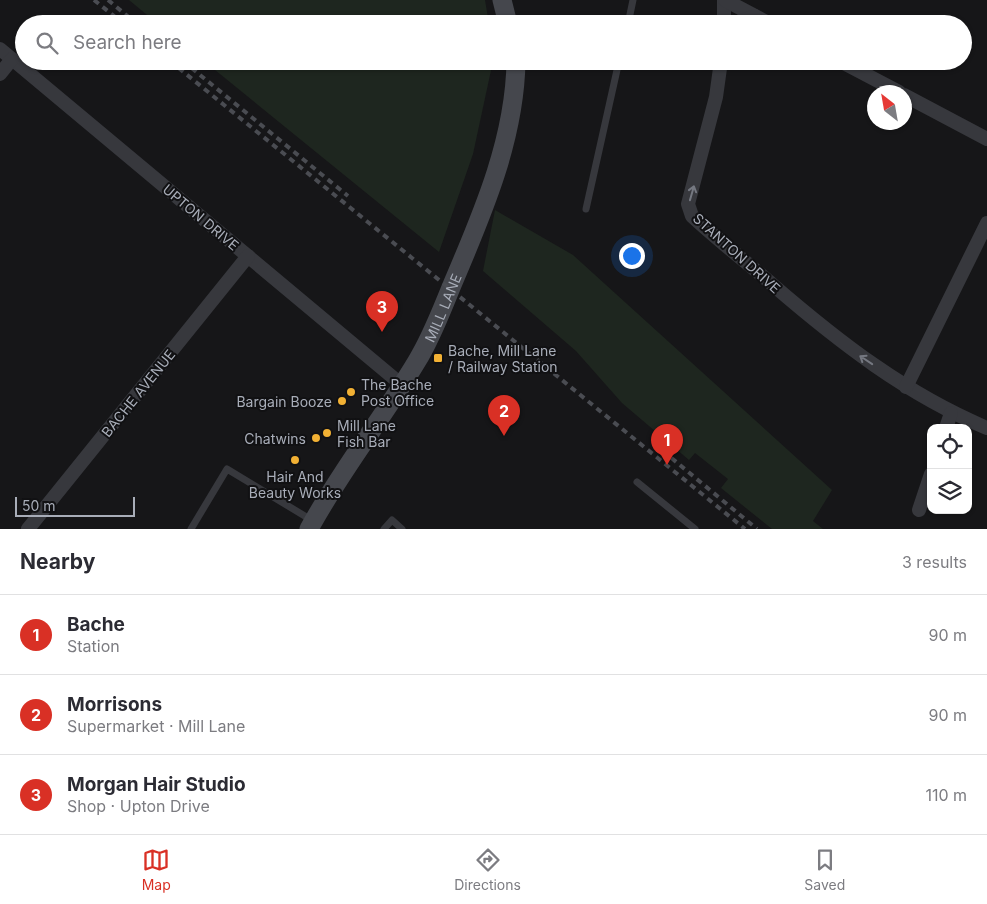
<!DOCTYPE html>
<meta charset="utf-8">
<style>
:root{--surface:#fff;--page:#f2f2f3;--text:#2b2b33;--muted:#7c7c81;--line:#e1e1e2;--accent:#d93025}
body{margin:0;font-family:Inter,sans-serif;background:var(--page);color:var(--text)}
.controls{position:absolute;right:15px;bottom:15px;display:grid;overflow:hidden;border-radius:10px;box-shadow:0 1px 4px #0004}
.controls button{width:45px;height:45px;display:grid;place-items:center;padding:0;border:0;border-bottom:1px solid var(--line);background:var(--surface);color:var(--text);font:25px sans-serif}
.compass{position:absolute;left:867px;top:85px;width:45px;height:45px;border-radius:50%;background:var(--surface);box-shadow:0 1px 4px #0004;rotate:329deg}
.scale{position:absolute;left:15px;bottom:12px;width:120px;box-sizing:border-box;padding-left:5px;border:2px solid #a8adb8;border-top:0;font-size:14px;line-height:18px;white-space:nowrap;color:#a8adb8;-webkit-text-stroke:4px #111113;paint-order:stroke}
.you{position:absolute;left:631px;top:255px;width:18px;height:18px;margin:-12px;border:4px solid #fff;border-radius:50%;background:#1a73e8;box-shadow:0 0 0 8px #1a73e833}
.badge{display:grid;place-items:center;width:32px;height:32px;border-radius:50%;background:var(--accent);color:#fff;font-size:16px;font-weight:700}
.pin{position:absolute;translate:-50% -41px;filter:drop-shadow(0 1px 2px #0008)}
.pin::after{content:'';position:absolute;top:26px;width:18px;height:15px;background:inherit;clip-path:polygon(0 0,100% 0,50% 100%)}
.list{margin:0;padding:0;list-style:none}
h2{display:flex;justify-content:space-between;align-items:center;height:65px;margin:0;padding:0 20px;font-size:21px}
h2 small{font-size:16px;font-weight:400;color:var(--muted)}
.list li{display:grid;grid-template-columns:32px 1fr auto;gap:15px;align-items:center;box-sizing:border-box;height:80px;padding:0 20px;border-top:1px solid var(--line)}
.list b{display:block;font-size:19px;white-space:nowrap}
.list p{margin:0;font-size:16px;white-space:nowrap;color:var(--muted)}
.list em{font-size:16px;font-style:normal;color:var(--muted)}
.icon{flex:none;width:28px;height:28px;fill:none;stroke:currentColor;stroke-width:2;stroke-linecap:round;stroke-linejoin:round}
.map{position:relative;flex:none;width:987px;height:529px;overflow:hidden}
.search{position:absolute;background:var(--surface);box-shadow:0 1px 4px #0004;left:15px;right:15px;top:15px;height:55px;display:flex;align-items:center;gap:12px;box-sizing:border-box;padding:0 18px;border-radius:28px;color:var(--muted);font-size:19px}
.sheet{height:305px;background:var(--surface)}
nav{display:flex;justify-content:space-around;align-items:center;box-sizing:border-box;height:70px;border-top:1px solid var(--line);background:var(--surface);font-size:14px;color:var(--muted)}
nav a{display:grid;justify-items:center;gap:2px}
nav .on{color:var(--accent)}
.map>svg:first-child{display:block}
.green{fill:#1e261f}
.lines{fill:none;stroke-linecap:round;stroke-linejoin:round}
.lane{stroke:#37383d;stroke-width:7}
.street{stroke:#37383d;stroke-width:14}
.secondary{stroke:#45474d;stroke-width:19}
.rail{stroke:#4a4c52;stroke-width:4;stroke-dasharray:6 5;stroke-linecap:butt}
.oneway{stroke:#757881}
.poi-dot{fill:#f2b134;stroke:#111113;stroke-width:2}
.labels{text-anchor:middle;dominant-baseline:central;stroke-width:4;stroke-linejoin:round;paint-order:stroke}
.street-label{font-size:14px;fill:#a8adb8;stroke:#111113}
.poi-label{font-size:14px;fill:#a8adb8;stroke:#111113;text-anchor:start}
</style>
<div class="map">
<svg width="987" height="529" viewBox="0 0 987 529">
<rect width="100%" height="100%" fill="#161618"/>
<g class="green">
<path d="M129,0H485L489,24H158Z"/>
<path d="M204,61H493L473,154L439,252Z"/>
<path d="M495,210L573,255L832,490L813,521L823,529H772L721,488L728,479L695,453L689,460L622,403L576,351L483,271Z"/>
</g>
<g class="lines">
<g class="lane">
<path d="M628,24L633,0"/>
<path d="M586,209L619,61"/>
<path d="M637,482L695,529"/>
<path d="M191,529L227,469L313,521"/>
<path d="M384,529L392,520L402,529"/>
</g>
<g class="street">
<path d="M724,0V24"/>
<path d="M725,0L770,24"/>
<path d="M732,24L755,16"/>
<path d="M0,49L402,385"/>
<path d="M721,61L716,97L688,204L692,216C718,240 746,262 773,285C839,342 906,394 987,428"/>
<path d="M840,61L899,92"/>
<path d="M0,74L12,59"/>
<path d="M904,95L987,139"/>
<path d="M906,387L987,223"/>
<path d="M946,428L951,413"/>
<path d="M919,510L931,474"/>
<path d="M28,529L248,256"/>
</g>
<g class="secondary">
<path d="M502,0L508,24"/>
<path id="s1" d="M309,529C341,470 383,418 417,361C433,335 443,306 455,278C484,210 515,137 516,61"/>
</g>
<g class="rail">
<path d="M94,0L124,24"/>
<path d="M108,0L137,24"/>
<path d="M170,61L745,529"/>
<path d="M183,61L348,196"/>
<path d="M663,451L757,529"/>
</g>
</g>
<defs><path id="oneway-shaft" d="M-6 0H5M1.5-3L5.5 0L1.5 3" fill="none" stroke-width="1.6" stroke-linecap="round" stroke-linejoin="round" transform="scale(1.25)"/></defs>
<g class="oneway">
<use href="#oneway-shaft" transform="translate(692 193) rotate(-74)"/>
<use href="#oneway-shaft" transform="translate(866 360) rotate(-146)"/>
</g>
<g class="poi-dot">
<rect x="433" y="353" width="10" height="10" rx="2.5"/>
<circle cx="351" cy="392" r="5"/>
<circle cx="342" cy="401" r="5"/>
<circle cx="327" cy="433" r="5"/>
<circle cx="316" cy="438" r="5"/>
<circle cx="295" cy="460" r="5"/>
</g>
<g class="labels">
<g class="street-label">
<text transform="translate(201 217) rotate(40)">UPTON DRIVE</text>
<text transform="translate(737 253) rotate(42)">STANTON DRIVE</text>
<text stroke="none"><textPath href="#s1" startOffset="259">MILL LANE</textPath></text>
<text transform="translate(138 393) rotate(-51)">BACHE AVENUE</text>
</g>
<g class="poi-label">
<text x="448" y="350">Bache, Mill Lane<tspan x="448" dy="16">/ Railway Station</tspan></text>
<text x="361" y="384">The Bache<tspan x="361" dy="16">Post Office</tspan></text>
<text x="332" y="401" text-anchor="end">Bargain Booze</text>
<text x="337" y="425">Mill Lane<tspan x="337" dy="16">Fish Bar</tspan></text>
<text x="306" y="438" text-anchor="end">Chatwins</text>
<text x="295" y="476" text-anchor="middle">Hair And<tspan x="295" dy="16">Beauty Works</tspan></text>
</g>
</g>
</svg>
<div class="controls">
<button><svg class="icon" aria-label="locate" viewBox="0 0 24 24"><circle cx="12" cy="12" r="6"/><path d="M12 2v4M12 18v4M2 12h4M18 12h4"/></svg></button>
<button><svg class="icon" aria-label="layers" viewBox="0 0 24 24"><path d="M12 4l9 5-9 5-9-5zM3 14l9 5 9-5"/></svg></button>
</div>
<svg class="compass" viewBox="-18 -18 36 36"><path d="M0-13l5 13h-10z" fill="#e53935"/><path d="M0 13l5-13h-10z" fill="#7c7c81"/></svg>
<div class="scale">50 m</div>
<div class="you"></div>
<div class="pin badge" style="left:667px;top:465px">1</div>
<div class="pin badge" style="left:504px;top:436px">2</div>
<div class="pin badge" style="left:382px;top:332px">3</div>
<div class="search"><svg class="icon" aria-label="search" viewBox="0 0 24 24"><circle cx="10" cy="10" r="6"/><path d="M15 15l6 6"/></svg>Search here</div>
</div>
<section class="sheet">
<h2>Nearby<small>3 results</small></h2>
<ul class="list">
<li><span class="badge">1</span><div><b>Bache</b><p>Station</p></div><em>90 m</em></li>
<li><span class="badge">2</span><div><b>Morrisons</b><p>Supermarket · Mill Lane</p></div><em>90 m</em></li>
<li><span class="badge">3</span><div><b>Morgan Hair Studio</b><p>Shop · Upton Drive</p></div><em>110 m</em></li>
</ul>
</section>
<nav>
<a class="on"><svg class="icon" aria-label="map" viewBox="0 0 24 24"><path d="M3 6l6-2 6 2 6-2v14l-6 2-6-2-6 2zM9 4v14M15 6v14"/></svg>Map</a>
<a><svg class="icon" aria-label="directions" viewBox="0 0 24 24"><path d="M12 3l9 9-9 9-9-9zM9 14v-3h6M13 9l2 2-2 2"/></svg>Directions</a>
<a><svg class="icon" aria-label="saved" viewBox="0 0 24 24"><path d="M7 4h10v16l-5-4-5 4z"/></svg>Saved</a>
</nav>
